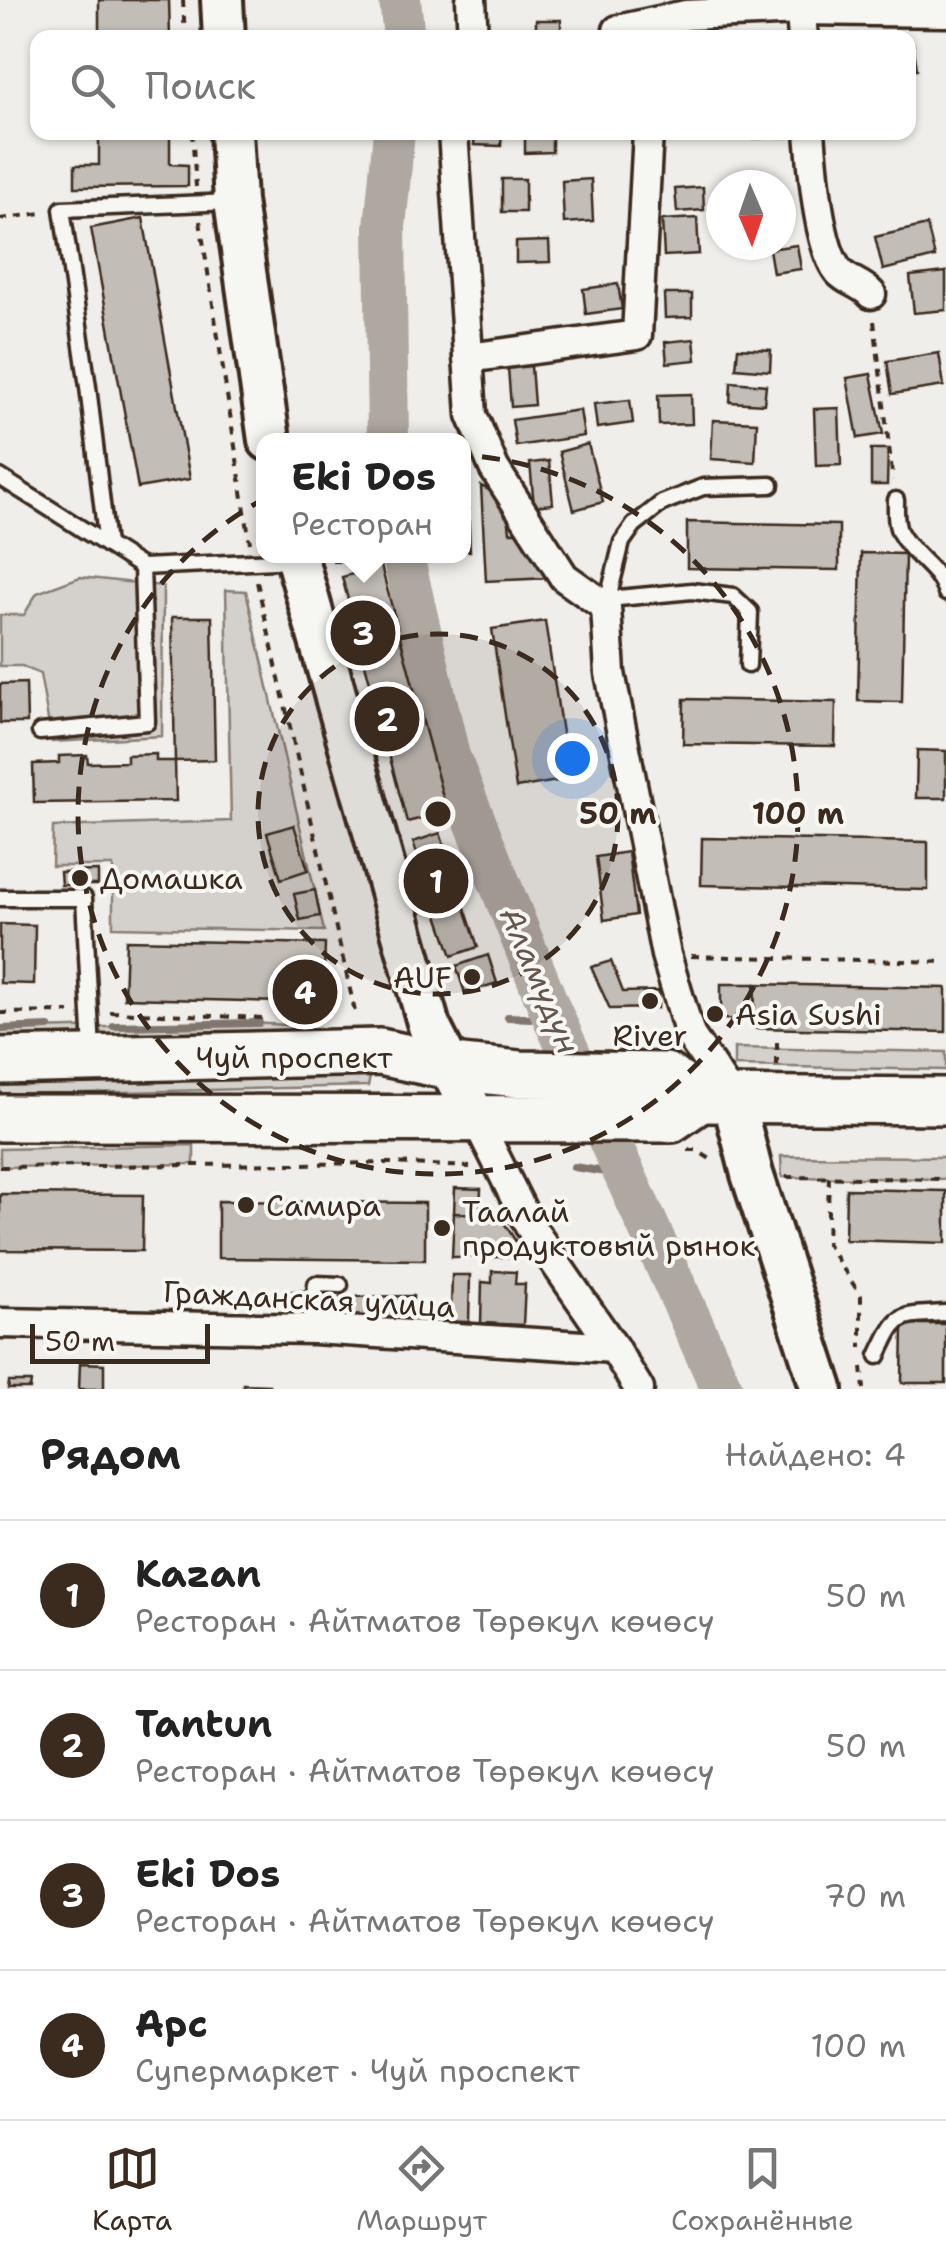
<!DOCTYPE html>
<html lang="ru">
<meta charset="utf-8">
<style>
:root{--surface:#fff;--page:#f2f2f2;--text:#222;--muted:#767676;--line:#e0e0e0;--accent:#3b2a1e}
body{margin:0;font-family:"Shantell Sans",sans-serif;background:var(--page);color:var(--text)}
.compass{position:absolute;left:706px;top:170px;width:90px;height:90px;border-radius:50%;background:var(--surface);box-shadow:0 2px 8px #0004;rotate:178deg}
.scale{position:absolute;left:30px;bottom:25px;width:180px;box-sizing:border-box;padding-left:10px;border:5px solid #3b2a1e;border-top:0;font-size:28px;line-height:35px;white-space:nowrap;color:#3b2a1e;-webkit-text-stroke:8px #f6f6f2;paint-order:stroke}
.you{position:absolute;left:572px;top:758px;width:35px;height:35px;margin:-25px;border:8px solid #fff;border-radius:50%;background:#1a73e8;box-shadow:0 0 0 15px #1a73e833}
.badge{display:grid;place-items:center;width:65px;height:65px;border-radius:50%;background:var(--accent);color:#fff;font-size:32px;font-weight:700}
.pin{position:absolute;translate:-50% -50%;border:5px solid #fff;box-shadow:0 2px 10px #0006}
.popup{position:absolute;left:256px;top:433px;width:215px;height:130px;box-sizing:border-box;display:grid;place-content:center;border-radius:20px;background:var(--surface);filter:drop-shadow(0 2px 8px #0005);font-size:32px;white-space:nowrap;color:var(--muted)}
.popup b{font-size:38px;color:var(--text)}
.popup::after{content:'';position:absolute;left:50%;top:100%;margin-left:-20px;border:20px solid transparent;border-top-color:var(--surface)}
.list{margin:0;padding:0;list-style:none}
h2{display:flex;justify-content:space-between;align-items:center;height:130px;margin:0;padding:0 40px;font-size:42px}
h2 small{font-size:32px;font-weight:400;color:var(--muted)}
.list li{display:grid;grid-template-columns:65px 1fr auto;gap:30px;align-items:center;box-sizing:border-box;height:150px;padding:0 40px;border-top:2px solid var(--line)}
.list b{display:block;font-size:38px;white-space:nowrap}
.list p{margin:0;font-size:32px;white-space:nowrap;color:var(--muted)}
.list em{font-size:32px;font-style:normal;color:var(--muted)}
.icon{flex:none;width:55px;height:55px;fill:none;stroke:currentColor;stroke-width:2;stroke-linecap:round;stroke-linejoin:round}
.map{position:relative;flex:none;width:946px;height:1389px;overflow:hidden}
.search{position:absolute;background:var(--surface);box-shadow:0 2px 8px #0004;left:30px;right:30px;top:30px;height:110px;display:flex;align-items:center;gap:25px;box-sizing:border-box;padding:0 35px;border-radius:20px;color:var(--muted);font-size:38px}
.sheet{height:730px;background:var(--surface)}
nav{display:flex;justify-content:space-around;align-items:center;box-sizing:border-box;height:140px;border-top:2px solid var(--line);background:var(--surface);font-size:28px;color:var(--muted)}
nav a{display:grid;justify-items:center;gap:5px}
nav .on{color:var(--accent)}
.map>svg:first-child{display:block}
.green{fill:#d4d1cc;stroke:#887e75;stroke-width:2.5}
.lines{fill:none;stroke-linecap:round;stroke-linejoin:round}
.stream{stroke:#81766d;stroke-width:8}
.river{stroke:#afa8a1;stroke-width:42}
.building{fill:#c2bdb7;stroke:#3b2a1e;stroke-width:2.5}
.lane-casing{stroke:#3b2a1e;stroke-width:21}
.street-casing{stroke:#3b2a1e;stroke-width:35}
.secondary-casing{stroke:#3b2a1e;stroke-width:48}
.primary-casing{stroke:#3b2a1e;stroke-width:52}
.path{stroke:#3b2a1e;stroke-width:4;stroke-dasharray:8 8;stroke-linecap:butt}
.lane{stroke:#f6f6f2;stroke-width:14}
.street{stroke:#f6f6f2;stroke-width:28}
.secondary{stroke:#f6f6f2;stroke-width:40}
.primary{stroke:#f6f6f2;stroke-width:45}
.ring{fill:none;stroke:#3b2a1e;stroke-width:5;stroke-dasharray:18 12}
.poi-dot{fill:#3b2a1e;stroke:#f6f6f2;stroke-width:4}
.labels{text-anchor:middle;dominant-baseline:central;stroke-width:8;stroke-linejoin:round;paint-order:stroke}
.poi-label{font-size:30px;fill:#3b2a1e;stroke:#f6f6f2;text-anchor:start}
.street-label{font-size:30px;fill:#3b2a1e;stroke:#f6f6f2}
.water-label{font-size:32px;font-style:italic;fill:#64564c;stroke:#f6f6f2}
.centre{fill:#3b2a1e;stroke:#f6f6f2;stroke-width:5}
.ring-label{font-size:30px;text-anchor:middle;font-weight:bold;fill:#3b2a1e;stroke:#f6f6f2;stroke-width:8;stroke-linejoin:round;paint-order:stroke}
</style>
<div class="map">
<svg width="946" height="1389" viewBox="0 0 946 1389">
<rect width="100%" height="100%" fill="#efeeea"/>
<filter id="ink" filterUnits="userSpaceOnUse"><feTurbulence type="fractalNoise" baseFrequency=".01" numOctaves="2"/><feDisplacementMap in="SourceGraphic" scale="20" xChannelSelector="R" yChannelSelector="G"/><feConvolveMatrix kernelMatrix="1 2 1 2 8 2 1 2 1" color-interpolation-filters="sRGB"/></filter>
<g filter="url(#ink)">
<g class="green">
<path d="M80,577L163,586L162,736L52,742L40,674L22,666H0V615H24L37,593Z"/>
<path d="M226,590L246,591L324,931L113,927V866H52L53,827L231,821Z"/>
<path d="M251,1023L287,1025L296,1031L295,1040L0,1047V1030Z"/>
<path d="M734,1048L946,1052V1070L734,1066Z"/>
<path d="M360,1071L370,1077L368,1086L0,1095V1079Z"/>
<path d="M194,1145V1164L0,1167V1149Z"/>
<path d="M781,1156L946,1157V1179L782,1177Z"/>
</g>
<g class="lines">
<g class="stream">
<path d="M508,1017L555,1019"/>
<path d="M114,1026L259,1023"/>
<path d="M0,1029L49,1027"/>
<path d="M574,1167L625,1175"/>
</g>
<g class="river">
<path d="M400,0L404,38"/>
<path d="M388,440L385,227L394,132"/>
<path d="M403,556L449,756L551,1012L722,1389"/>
</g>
</g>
<g class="building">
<path d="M99,0H169L170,38H99Z"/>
<rect x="536" y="20" width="25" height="18"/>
<path d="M908,43H913L917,69H908Z"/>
<path d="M99,132H170V164L188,165V186L75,187V165H99Z"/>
<path d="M475,132H502L501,146L474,145Z"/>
<path d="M525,132H552V152L525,153Z"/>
<path d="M737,132H761V138L737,139Z"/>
<path d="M761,132H788V137L761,138Z"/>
<rect x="502" y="179" width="23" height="33"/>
<path d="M591,179L593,221L564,223L562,181Z"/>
<path d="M703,187L704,210L677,212L675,189Z"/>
<path d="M143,218L190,479L138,488L91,228Z"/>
<path d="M697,218L699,254L664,256L662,220Z"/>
<path d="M927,225L935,257L883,270L875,237Z"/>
<path d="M549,241L550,262L516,263V242Z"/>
<path d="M797,245L801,269L773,273L769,249Z"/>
<path d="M946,272V310L914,313L910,276Z"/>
<path d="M618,284L622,309L586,314L583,289Z"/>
<path d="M664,294H692V317L665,318Z"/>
<path d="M694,339L696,360L667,363L665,342Z"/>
<path d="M738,348L771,350L770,371L736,368Z"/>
<path d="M939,353L944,386L892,394L887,361Z"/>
<path d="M531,366L534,405L511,407L508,368Z"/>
<path d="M871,374L883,434L858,438L847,378Z"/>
<path d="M731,382L766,385L764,404L730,402Z"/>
<path d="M691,394L692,424L659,425L658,395Z"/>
<path d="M630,400L633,423L597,428L594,404Z"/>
<path d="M839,408L841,465L816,466L814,409Z"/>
<path d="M580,410L584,436L516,446L512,420Z"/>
<path d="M713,420L757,422L755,462L711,459Z"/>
<path d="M588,444L603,502L574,510L559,452Z"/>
<path d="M871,449H888L887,485H871Z"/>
<path d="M463,461H466L470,551H463Z"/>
<path d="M549,461L553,504L534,506L530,463Z"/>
<path d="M481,486L506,498L510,532H536L549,578L486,581Z"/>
<path d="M687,522L839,525V570L687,568Z"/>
<path d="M861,553L905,554L902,702L858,701Z"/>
<path d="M381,566L447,812L407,822L342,577Z"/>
<path d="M172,617H212L215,760L175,761Z"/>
<path d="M545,621L569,779L516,788L492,629Z"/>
<path d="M26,683L27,723H0V684Z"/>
<path d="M684,699L836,702L835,746L683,744Z"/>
<path d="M917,750L946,751V798H916Z"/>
<path d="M156,754V761H175L176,801L34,803L33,764L59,763V756L87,755L88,763L127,762V755Z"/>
<path d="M294,825L308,870L281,879L267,833Z"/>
<path d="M440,833L478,947L452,956L413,842Z"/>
<path d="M702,838L928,842V890L701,885Z"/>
<path d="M628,852L636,915L604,920L596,857Z"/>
<path d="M98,871V885H61L60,872Z"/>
<path d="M315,890L320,916L300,920L294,894Z"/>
<path d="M0,924L35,925L34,984L0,983Z"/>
<path d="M126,940L325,944L323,1003L124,998Z"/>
<path d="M488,955L497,983L465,993L456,966Z"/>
<path d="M611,961L623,992L658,991V1008L610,1009L591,967Z"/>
<path d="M721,984H755L754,1020L721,1019Z"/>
<path d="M755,984L946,988V1032L754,1028Z"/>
<path d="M455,1188L481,1189L480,1214L454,1213Z"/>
<path d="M846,1189L946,1191V1243L845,1240Z"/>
<path d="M0,1194L143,1195L142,1251L0,1250Z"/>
<path d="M218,1201L425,1203V1260L218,1258Z"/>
<path d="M454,1213L499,1215L526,1257H452Z"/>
<path d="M492,1271L516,1272L515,1284H525L523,1325L481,1323L482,1282L492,1283Z"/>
<path d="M452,1275H470L469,1322H419V1308L451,1309Z"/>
<path d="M413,1296V1322H341L340,1297Z"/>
<path d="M903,1324H946V1383H902Z"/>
<path d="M80,1363L104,1364V1389H79Z"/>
<path d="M9,1382H31L30,1389H8Z"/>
<path d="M243,1384L269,1385V1389H243Z"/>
</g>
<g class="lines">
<defs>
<g id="lane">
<path d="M0,477L142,567"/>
<path d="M896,500C896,510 895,524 900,533C913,557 938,567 946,593"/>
<path d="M107,545L88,387L62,209L232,202"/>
<path d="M608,599L622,542L634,525L662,503L703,487L771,485"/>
<path d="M606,606L608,599L692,591L733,596L750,612L748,665"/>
<path d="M40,732L147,722L142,567L296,560"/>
<path d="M0,898H84L92,1052"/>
<path d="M294,1300H314V1329"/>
<path d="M314,1300L316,1284L340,1285"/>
<path d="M878,1356C899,1311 897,1316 946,1313"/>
</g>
<g id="street">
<path d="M471,0L473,38"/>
<path d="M800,0L803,38"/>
<path d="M618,38V30L686,15L801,10L946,12"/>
<path d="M453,132L472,415L494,468L564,577L606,607L610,673L666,955L690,1035L733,1099"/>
<path d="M810,132C813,166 818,247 839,272C847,281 862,284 871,294"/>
<path d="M468,358L637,335L648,132"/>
<path d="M475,1117L529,1225L614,1348L639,1389"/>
<path d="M0,1323L314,1329L614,1348"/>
</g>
<g id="secondary">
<path d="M222,0L224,38"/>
<path d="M231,132L235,201L269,440"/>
<path d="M296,556L429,1026L475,1117"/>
<path d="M733,1099L752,1174L822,1389"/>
</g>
<g id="primary">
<path d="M0,1061L380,1052L452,1067L519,1074L665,1076L700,1099L946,1101"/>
<path d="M0,1118L671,1119L700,1099"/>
</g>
</defs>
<use href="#lane" class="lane-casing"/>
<use href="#street" class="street-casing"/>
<use href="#secondary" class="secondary-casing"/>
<use href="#primary" class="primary-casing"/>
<g class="path">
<path d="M183,0L185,38"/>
<path d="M192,132L196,187"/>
<path d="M0,219L42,213"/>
<path d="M200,221L250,543"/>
<path d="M874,321L893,480"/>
<path d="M332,561H437"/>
<path d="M257,582L356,1016"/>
<path d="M691,956L946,962"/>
<path d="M110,1012L265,1018"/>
<path d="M0,1013L70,1012"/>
<path d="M777,1066V1037"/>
<path d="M688,1150H696L715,1162"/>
<path d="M0,1167L391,1163L470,1167"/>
<path d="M786,1177L946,1179"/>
<path d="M829,1177L827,1244L861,1296V1348"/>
<path d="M862,1367L864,1389"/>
</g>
<use href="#lane" class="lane"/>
<use href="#street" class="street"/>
<use href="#secondary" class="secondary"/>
<use href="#primary" class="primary"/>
</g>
</g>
<circle cx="438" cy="814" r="180" fill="#3b2a1e" fill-opacity=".12"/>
<g class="ring">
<circle cx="438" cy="814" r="180"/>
<circle cx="438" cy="814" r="360"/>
</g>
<g class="poi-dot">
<circle cx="80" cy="878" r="10"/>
<circle cx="472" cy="977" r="10"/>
<circle cx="650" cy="1001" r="10"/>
<circle cx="715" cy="1014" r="10"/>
<circle cx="246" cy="1205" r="10"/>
<circle cx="442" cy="1228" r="10"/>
</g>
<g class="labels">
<g class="poi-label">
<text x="100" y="878">Домашка</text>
<text x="452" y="977" text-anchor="end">AUF</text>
<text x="735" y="1014">Asia Sushi</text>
<text x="650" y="1035" text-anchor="middle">River</text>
<text x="266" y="1205">Самира</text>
<text x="462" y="1211">Таалай<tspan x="462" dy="34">продуктовый рынок</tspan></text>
</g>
<g class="street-label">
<text x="294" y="1057">Чуй проспект</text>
<text transform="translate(309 1299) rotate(3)">Гражданская улица</text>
</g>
<g class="water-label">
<text transform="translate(540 980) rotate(67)">Аламүдүн</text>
</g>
</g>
<circle cx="438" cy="814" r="15" class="centre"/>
<g class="ring-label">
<text x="618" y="824">50 m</text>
<text x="798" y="824">100 m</text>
</g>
</svg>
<svg class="compass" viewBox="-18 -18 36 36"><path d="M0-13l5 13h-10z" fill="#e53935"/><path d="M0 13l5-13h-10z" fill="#767676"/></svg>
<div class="scale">50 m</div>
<div class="you"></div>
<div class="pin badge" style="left:436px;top:881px">1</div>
<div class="pin badge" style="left:387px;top:719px">2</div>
<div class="pin badge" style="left:363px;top:633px">3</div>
<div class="popup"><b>Eki Dos</b>Ресторан</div>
<div class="pin badge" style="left:305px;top:992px">4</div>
<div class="search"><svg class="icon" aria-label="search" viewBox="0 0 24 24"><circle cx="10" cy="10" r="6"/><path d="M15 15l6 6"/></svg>Поиск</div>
</div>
<section class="sheet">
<h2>Рядом<small>Найдено: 4</small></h2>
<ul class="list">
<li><span class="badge">1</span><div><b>Kazan</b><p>Ресторан · Айтматов Төрөкул көчөсү</p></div><em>50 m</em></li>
<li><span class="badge">2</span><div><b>Tantun</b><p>Ресторан · Айтматов Төрөкул көчөсү</p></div><em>50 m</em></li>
<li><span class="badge">3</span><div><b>Eki Dos</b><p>Ресторан · Айтматов Төрөкул көчөсү</p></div><em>70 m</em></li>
<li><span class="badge">4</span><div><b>Арс</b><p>Супермаркет · Чуй проспект</p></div><em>100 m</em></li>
</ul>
</section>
<nav>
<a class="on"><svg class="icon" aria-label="map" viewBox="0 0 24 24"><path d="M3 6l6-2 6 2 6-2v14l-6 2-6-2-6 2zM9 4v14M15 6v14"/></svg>Карта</a>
<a><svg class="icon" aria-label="directions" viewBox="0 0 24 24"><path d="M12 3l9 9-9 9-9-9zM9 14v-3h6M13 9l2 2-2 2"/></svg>Маршрут</a>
<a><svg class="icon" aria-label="saved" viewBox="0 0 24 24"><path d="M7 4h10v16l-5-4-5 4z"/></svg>Сохранённые</a>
</nav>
